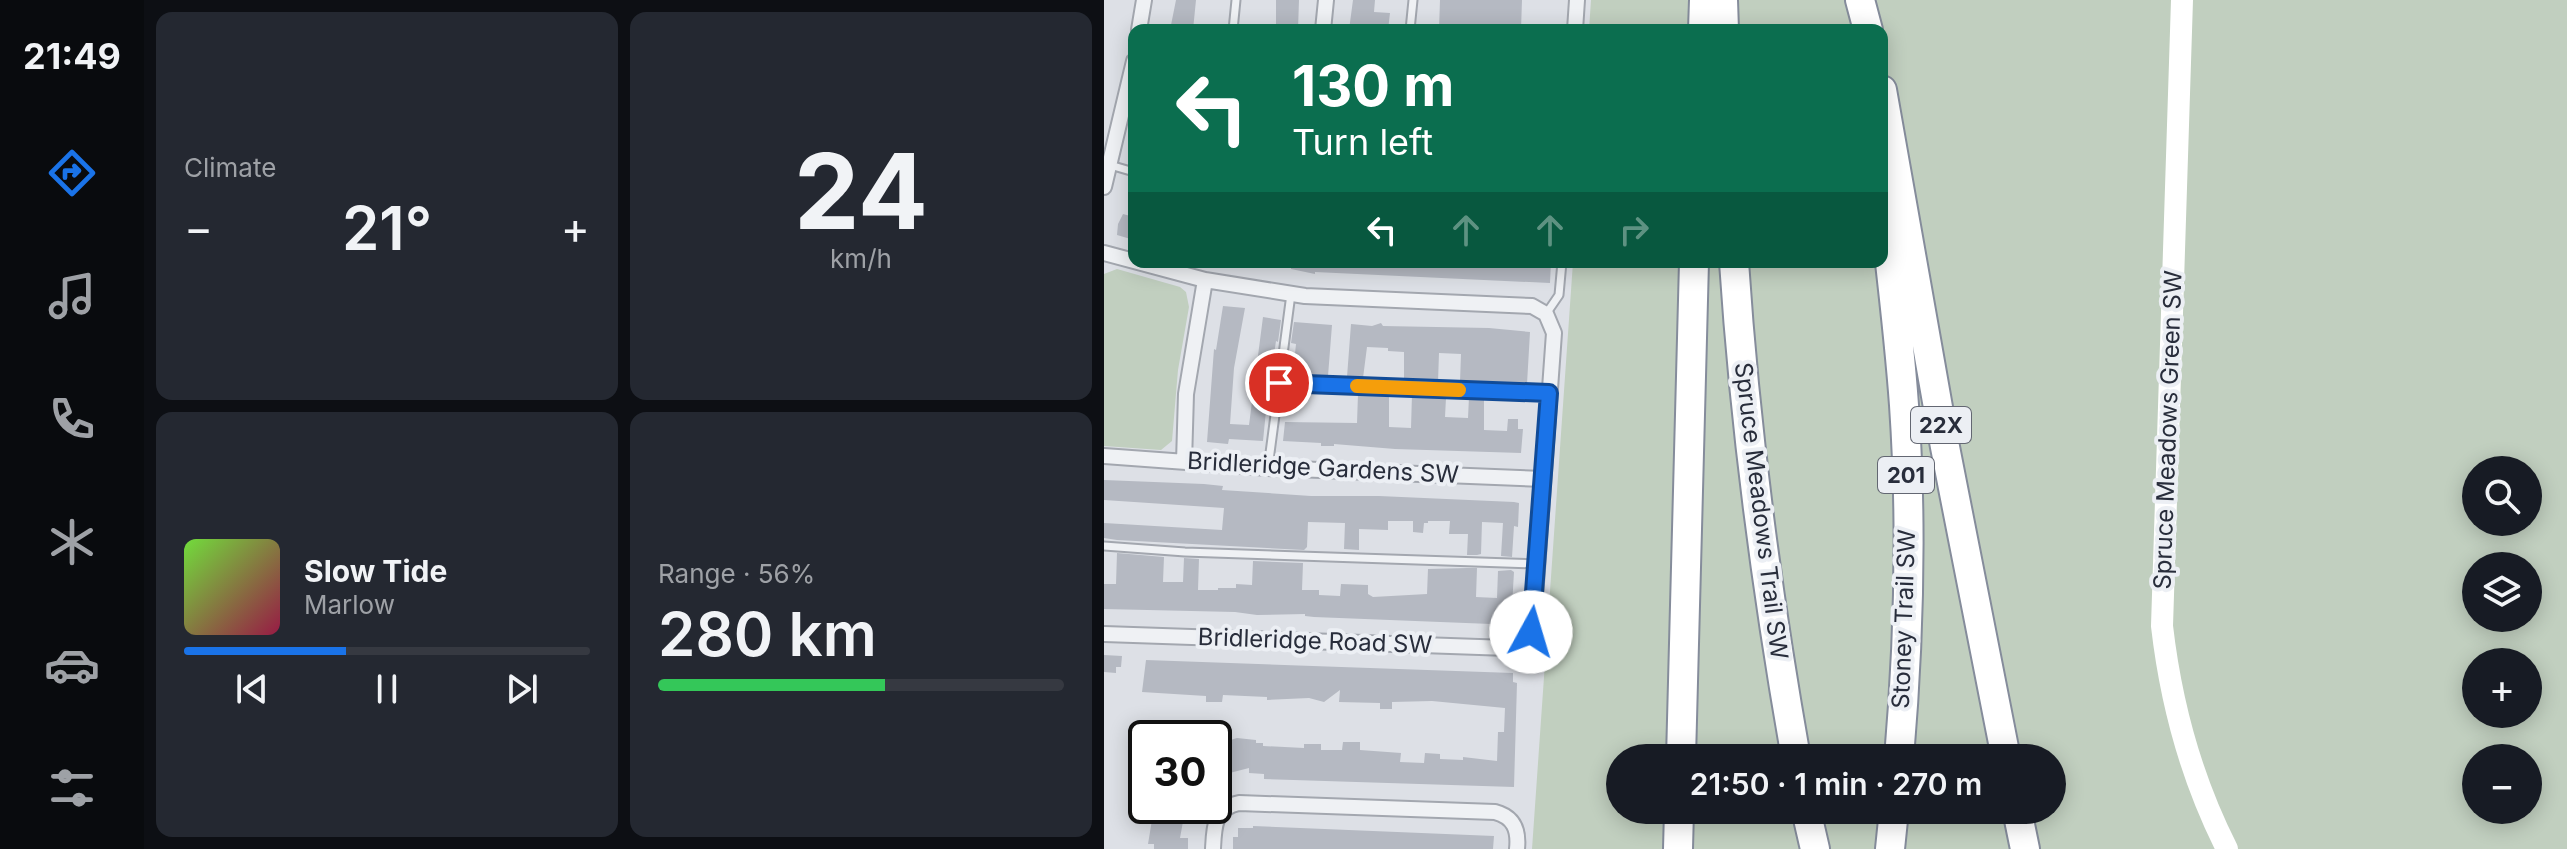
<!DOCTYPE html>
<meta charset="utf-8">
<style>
:root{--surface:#171b24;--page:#242831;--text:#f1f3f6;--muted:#9ea1a6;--line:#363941;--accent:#1a73e8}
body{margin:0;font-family:Inter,sans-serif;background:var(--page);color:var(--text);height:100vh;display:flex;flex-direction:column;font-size:30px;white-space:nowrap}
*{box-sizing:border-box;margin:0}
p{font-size:26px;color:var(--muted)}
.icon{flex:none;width:44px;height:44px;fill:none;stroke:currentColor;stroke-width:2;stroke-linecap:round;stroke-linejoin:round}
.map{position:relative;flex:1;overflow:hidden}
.drawer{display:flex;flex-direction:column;gap:12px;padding:12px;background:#0d0f14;width:960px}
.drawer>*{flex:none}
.banner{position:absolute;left:24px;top:24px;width:760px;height:244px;border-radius:16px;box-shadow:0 4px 20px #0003;background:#0b6e4f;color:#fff;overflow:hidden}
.buttons{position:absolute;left:1358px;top:456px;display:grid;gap:16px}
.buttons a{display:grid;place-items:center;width:80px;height:80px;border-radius:50%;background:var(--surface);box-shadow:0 4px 20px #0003;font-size:40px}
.speed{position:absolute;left:24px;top:720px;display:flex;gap:16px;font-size:40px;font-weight:700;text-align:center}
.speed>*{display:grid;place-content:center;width:104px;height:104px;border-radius:50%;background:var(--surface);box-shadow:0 4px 20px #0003;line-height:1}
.speed .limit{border:4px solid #111;border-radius:12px;background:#fff;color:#111}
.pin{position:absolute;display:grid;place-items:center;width:68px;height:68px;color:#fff;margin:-34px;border:4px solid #fff;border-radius:50%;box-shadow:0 2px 8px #0007}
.me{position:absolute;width:88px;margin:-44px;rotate:6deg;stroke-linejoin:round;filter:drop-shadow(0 0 6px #0008)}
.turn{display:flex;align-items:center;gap:28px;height:168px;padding:0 32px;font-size:36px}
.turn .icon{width:104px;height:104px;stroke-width:2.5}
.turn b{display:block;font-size:56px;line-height:68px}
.lanes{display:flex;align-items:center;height:76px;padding:0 32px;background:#0003;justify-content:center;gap:40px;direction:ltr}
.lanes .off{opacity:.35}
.big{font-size:60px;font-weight:600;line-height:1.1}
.drawer .widget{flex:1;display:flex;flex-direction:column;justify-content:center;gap:12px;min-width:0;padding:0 28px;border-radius:16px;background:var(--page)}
.drawer .dial{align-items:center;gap:0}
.dial b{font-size:104px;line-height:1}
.song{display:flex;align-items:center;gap:24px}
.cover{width:96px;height:96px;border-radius:12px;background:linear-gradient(135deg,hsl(100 70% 55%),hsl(340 70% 35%))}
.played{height:8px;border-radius:4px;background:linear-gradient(90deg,var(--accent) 40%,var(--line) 40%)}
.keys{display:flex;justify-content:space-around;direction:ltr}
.heat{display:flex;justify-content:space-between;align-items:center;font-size:44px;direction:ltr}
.charge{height:12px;border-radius:6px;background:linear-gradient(90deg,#34c759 56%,var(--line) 0)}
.drawer .tiles{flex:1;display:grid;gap:12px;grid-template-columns:repeat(2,1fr)}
.trip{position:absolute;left:502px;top:744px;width:460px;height:80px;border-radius:40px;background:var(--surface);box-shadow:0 4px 20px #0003;font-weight:600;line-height:80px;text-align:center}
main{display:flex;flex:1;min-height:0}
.tab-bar{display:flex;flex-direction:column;width:144px;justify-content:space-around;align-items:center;background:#090b0e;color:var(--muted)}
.tab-bar .icon{width:56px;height:56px}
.tab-bar .current{color:var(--accent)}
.tab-bar b{font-size:36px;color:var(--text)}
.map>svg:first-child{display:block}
.green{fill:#c1cfbf;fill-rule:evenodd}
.building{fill:#b5b9c2}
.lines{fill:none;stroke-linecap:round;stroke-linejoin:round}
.lane-casing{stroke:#a3a7af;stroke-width:11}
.street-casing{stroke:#a3a7af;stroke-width:18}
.highway-casing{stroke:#858c9b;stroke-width:32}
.lane{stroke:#eff1f4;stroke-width:7}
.street{stroke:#eff1f4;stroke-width:14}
.secondary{stroke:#fff;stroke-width:22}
.highway{stroke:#fff;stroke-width:28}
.route-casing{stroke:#114b97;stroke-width:20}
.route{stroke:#1a73e8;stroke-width:14}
.slow{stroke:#f59e0b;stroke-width:14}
.labels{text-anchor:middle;stroke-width:8;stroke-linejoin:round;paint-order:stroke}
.shield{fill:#eceff4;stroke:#636772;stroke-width:2}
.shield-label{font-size:22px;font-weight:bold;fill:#282d3b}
.street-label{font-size:24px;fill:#282d3b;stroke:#eceff4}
</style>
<main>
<nav class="tab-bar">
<b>21:49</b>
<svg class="icon current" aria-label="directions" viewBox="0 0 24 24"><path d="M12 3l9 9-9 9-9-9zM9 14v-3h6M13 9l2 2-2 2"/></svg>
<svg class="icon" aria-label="music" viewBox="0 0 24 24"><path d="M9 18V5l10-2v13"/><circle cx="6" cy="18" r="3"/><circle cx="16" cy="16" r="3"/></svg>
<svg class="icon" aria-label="phone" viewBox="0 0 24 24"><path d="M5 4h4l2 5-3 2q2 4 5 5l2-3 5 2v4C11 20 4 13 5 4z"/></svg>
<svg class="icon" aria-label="climate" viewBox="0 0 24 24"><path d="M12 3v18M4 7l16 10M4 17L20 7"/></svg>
<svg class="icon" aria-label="car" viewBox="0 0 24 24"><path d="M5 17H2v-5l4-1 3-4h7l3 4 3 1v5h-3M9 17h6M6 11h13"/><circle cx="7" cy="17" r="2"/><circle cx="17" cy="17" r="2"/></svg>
<svg class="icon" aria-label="filters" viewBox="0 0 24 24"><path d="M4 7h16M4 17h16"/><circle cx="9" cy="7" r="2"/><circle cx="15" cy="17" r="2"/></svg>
</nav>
<section class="drawer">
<div class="tiles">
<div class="widget"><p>Climate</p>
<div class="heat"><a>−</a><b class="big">21°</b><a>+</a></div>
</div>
<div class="widget dial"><b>24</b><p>km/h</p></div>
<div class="widget">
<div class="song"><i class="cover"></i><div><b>Slow Tide</b><p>Marlow</p></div></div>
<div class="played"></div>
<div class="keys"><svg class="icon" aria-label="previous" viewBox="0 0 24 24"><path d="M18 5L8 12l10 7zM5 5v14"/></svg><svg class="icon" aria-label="pause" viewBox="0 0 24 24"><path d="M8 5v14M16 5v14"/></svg><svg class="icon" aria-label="next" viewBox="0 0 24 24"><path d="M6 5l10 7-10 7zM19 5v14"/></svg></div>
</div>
<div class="widget"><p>Range · 56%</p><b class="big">280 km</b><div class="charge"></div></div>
</div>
</section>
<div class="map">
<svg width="1463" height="849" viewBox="0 0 1463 849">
<rect width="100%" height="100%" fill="#dde0e6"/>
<path class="green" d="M487,0H1463V849H428L469,262H778V30H485ZM1372,470H1424V522H1372ZM1372,566H1424V618H1372ZM1372,662H1424V714H1372ZM516,758H948V810H516ZM1372,758H1424V810H1372Z
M13,269L76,287L82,292L85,307L74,370L68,441L57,450L0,446V274Z"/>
<path class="building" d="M72,0H92L89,30H66Z
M172,0H195L194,30H172Z
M249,0H271L270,12L286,13L284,30H245Z
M336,0H418L417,30H335Z
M19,214L30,217V240L13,235L14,224Z
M187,262H447L446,283L211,272V274L187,269Z
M119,306L141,308L130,368L126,424L145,425L159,317L177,320L174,342L172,341L169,361H167L159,441L125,439L124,444L103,442L110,349L112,350Z
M190,322L228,325L224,376L189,373L192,344L187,343Z
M277,323L279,326L385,328L426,332L423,384L356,382L357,354L335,353L334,382L300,379V352L284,351V348L263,347L259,378L243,377L247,324L268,326Z
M254,394L285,395V427L307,428L308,394L342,398L341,417L364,418L365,397H380V430L403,431L404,419H414V429H419L417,453L291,449L230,444V446H217V443L179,441L181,422L253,423Z
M0,480L100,484L119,486L118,490L207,496H275L410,502L415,503L414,527L410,526L408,557L397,556L399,523L378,522L377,554L373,555H363L364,534H345L346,521H324V523H320L319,533L309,532V521H284V530L255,529V550L240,549L241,523L204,522L203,547L200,550L13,540L0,538V523L118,530L120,508L0,500Z
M13,553L60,557L59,582H79L80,558L95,559L94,590H114V588H132V584L148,585L149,561L199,563L198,590H215V595L236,596L237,584L264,585V594L269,597L323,594L324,569L363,568H373L372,597L393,598L394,571L407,570L410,572L407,623L387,624L210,617L201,616V614L153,615L131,612L0,609V584H12Z
M0,655L18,656L17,667H12V673L0,672Z
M42,660L409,673V682L413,683L410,787L160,779V774L145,773V768L110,777V745L133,738L152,740V743H159V746L200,748V744H217V750H238L239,742H256V750L297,753L296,762L320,763L321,753L336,754V759L359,760V757L393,761L394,732H400L401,708L328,701L288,702V709H276V703L235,702L236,690L220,702L205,698L163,700V697L119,695L118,702H102V696L38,692Z
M49,814L80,816L76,838H84V849H50V844H44Z
M149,826L390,836L389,849H129V837H134V828H149Z"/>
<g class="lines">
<g class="lane-casing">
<path id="lane" d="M129,30L132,0
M306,30L309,0
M6,165L30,172
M442,314L455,295L458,262
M175,383L445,393
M164,468L187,294
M0,546L81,552L433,564"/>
</g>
<g class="street-casing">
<path id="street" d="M35,30L40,0
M219,30L222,0
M471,30L473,0
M0,187L30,61
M0,253L101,280L201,296L428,306L442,314L450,333L429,625L421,641L404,648L0,634
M0,456L164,468L439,479
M80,462L82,394L101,280
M109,849C110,827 110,808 135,803L391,812C410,817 415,830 413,849"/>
</g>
<g class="highway-casing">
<path id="highway" d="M619,0L620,30
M756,0L764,30
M599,30L600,0
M778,90L841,447L902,758
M778,193C786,264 795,334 800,405C808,522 805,641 795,758
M630,262C641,429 663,594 692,758
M577,758L590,262
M702,810L711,849
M913,810L921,849
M574,849L575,810
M786,849L790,810"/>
</g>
<use href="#lane" class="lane"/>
<use href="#street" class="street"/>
<path class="secondary" d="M1078,0L1058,626C1067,704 1087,778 1123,849"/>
<use href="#highway" class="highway"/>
</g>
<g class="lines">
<g class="route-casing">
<path id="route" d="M175,383L445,393L427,632"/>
</g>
<use href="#route" class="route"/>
<path class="slow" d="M253,386L355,390"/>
</g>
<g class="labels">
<g class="shield">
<rect x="807" y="407" width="60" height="36" rx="6"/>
<rect x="774" y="457" width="56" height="36" rx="6"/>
</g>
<g class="shield-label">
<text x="837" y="433">22X</text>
<text x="802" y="483">201</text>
</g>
<g class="street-label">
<text transform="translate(1064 430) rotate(-88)" y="8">Spruce Meadows Green SW</text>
<text transform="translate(219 468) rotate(3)" y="8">Bridleridge Gardens SW</text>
<text transform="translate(657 511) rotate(83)" y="8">Spruce Meadows Trail SW</text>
<text transform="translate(800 619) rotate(-88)" y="8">Stoney Trail SW</text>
<text transform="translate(211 641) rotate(2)" y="8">Bridleridge Road SW</text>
</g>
</g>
</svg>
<div class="buttons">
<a><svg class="icon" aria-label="search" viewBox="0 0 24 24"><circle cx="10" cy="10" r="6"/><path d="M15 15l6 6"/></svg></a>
<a><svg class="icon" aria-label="layers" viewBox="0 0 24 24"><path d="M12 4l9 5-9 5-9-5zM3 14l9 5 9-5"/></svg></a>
<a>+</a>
<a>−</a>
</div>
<div class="speed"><div class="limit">30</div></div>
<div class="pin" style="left:175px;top:383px;background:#d93025"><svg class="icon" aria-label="arrive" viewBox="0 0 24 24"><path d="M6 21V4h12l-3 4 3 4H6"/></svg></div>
<svg class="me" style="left:427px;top:632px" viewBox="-20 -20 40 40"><circle r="19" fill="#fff"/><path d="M0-13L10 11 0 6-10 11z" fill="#1a73e8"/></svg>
<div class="trip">21:50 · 1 min · 270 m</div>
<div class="banner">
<div class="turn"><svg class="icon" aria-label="left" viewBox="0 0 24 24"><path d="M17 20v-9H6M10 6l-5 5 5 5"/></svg><div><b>130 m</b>Turn left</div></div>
<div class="lanes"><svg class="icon" aria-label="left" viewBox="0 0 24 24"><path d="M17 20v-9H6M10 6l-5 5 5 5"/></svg><svg class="icon off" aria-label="ahead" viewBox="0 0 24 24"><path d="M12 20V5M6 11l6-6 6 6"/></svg><svg class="icon off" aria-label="ahead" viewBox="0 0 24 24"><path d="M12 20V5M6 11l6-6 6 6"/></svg><svg class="icon off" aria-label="right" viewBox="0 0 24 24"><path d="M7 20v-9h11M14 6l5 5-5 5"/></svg></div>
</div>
</div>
</main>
